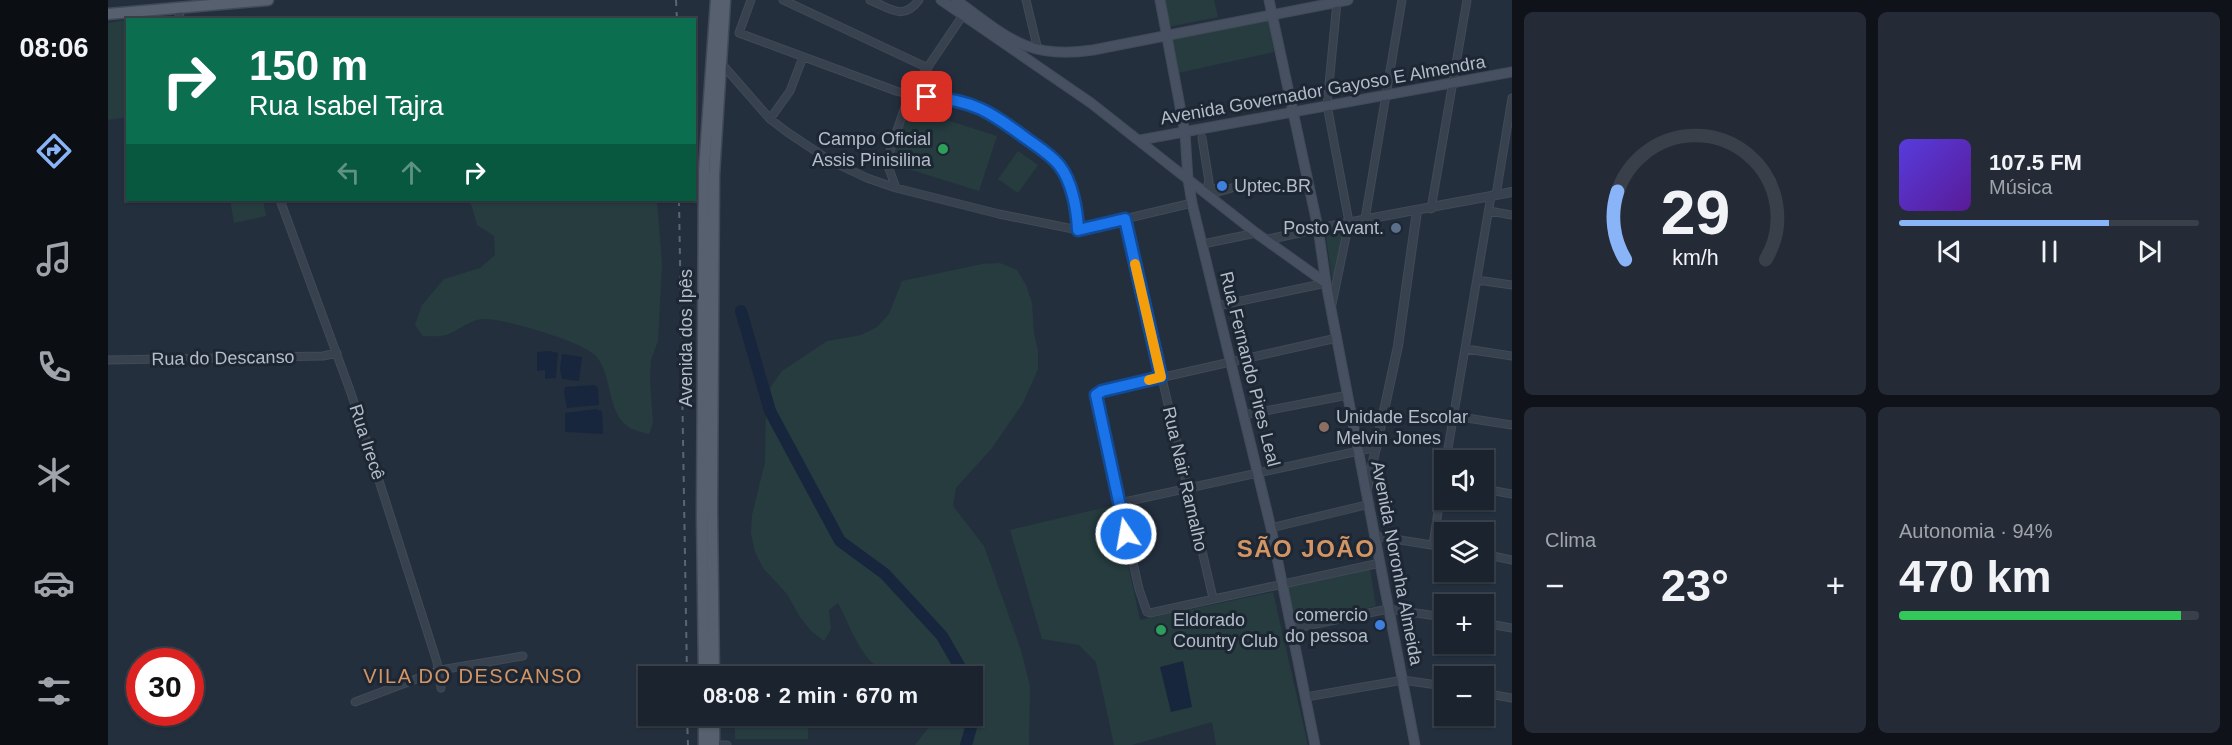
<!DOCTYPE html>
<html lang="pt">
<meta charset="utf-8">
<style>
:root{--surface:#1b232e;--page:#242b36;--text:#f1f3f6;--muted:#a0a4aa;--line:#39404a;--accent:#8ab4f8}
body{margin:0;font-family:Helvetica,sans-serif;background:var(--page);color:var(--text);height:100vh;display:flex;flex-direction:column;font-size:22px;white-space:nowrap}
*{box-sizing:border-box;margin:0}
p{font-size:20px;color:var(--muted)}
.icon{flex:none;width:33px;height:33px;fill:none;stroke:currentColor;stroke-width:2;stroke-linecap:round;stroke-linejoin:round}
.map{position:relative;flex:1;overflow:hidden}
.drawer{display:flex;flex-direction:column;gap:12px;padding:12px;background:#0f1319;width:720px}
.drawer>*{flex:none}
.hud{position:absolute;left:18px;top:18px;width:570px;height:183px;border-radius:0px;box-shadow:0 2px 4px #0004,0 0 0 2px var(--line);background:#0b6e4f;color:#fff;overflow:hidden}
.fabs{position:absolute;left:1326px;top:450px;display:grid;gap:12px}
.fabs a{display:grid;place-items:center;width:60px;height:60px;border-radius:0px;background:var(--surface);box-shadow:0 2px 4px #0004,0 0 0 2px var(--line);font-size:30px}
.speed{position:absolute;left:18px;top:648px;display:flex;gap:12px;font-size:30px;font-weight:700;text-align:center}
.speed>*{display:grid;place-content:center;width:78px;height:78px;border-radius:50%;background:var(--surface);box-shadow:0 2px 4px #0004,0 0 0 2px var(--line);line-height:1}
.speed .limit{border:9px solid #d22;background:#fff;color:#111}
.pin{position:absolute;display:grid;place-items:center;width:51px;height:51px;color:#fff;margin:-26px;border-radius:12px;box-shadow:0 3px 9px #0006}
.me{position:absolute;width:66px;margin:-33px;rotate:348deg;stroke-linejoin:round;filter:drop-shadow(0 0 4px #0008)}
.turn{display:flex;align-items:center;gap:21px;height:126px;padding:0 24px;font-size:27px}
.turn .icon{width:78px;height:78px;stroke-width:2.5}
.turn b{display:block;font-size:42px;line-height:51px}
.lanes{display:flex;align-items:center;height:57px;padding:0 24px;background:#0003;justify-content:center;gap:30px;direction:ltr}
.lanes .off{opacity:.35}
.big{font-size:45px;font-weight:700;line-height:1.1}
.drawer .widget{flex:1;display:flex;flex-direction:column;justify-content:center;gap:9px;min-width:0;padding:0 21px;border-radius:9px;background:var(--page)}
.drawer .dial{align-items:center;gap:0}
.dial svg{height:156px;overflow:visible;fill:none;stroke:var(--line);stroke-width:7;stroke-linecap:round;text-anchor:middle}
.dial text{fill:var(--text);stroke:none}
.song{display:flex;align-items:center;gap:18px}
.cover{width:72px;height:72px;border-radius:9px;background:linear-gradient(135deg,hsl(250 70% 55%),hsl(270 70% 35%))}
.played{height:6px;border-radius:3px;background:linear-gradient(90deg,var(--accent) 70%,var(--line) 70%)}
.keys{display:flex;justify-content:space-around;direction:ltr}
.heat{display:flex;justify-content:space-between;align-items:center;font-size:33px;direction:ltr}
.charge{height:9px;border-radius:4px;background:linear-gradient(90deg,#34c759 94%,var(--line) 0)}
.drawer .tiles{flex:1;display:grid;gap:12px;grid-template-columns:repeat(2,1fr)}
.trip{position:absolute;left:530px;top:666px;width:345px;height:60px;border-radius:0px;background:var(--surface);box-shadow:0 2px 4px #0004,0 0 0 2px var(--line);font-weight:700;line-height:60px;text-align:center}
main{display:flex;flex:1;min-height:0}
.tab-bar{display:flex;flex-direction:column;width:108px;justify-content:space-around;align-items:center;background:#0b0e12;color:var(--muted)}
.tab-bar .icon{width:42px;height:42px}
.tab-bar .current{color:var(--accent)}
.tab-bar b{font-size:27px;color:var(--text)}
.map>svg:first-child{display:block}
.green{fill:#263c3f}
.water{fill:#17263c}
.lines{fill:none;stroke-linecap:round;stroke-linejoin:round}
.river{stroke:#17263c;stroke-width:12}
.minor-casing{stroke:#414a57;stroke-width:9}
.tertiary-casing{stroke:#414a57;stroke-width:10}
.secondary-casing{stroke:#414a57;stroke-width:11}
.primary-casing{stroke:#414a57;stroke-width:13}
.minor{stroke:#38414e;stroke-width:7}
.tertiary{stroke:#38414e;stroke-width:8}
.secondary{stroke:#465061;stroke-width:9}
.primary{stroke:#56606e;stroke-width:10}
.rail{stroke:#5a6575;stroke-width:2;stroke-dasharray:6 6;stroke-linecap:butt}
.route-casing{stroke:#114b97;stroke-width:15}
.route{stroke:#1a73e8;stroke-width:10}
.slow{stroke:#f59e0b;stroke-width:10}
.leisure-dot{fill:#2e9e5b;stroke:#1d2633;stroke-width:2}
.shop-dot{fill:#3f7fe0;stroke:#1d2633;stroke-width:2}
.service-dot{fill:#5c6f8a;stroke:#1d2633;stroke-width:2}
.education-dot{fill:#8d6e63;stroke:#1d2633;stroke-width:2}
.labels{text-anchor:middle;stroke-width:6;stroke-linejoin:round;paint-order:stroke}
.street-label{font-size:18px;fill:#b4bcc9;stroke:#1d2633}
.poi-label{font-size:18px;fill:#b4bcc9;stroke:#1d2633;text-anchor:end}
.neighbourhood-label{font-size:20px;letter-spacing:1.5px;fill:#d59563;stroke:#1d2633}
.district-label{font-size:24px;font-weight:bold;letter-spacing:1.5px;fill:#d59563;stroke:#1d2633}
</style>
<main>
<nav class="tab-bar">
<b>08:06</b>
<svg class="icon current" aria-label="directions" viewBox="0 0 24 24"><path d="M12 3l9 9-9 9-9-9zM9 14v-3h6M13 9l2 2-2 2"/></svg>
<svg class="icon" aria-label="music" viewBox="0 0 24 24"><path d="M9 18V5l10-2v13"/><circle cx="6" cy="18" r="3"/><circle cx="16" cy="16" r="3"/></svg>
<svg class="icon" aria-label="phone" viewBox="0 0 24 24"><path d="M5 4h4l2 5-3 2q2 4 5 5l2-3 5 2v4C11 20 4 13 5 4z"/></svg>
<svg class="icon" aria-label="climate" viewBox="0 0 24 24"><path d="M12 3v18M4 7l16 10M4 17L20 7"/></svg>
<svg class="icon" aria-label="car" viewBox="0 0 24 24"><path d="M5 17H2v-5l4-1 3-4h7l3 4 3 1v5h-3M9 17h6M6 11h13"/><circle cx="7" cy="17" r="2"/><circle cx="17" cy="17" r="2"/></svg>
<svg class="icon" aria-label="filters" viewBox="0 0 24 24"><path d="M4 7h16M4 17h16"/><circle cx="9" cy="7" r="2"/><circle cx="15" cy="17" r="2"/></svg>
</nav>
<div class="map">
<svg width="1404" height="745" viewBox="0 0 1404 745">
<rect width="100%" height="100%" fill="#242f3e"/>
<path class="green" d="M1055,0H1106L1110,17L1060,27Z
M19,20L20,87L18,88L19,117L0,120V23Z
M1160,20L1166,52L1070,73L1063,39Z
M798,107L889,136L871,191L781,163Z
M910,151L930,165L910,193L890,179Z
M122,200H155L158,216L126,223Z
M360,200H549L554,264L550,341L543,360L542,380L545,423L541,434C534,432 524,430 519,426C498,409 505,376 488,356C476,342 395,318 376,319C363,319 350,331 338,335C331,337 322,336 315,336L307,325L314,305L336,279L372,268L387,255L386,236L369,225L364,207Z
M1237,228L1226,291L1217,231Z
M892,263L909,270L918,285L924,303L926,333L930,350V369L915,403L884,448L848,488L845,506L876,546L913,650L922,686L921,745H807L821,727L826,716H864V676C829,676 778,687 756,653C745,638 739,619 730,603L721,610L723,629L716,641L703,631L692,617L679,594L655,568L647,552L643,533L644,515L657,462L658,403L663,386L674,371L719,341L753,335L769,327L781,314L794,281L874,264Z
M1007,505L1032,620L1165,592L1200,745H1108L1104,722L1024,745H1006L988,662L971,645L934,639L902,530Z
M1262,569L1268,606L1188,625L1178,584Z
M627,716H700V739H627Z"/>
<path class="water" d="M442,351L450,353L448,378L437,379V370L429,371V352Z
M454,354L474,357L471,381L454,379L452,369Z
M487,385L490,388L491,405L459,408L456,393L457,387Z
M487,409L494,411L495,434L457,432V413Z
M1075,661L1084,707L1063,712L1052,667Z"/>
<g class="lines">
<path class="river" d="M633,311L662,411L732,541L777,574L834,636L857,676
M858,745L867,713L864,700"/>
<g class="minor-casing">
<path id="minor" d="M643,0L631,33L788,91C812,98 837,96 860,103C881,109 943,150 953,168C964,186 969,210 970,230
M675,0L820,68
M762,0C783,9 795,21 811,0
M918,0L930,50
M69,8L73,20
M613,63L662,119L679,132L721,160L759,178L788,188L891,214L970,230L1084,203
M662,119L682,91L695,57
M1094,138L1101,181L1097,193
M1100,185L1110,192L1127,187
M788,188L780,166V157L801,95L855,15
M1388,195L1404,98
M172,200L243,393L329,662L333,688
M1323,209L1359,0
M1381,211L1404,215
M1017,219L1105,598
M1257,219L1294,0
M1095,244L1148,233
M1369,280L1404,285
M1224,304L1241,222L1219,105L1229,2
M1109,306L1218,283
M1229,338L994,391L988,395L989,403L1031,589L1039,612L1042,613L1272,563
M1358,349L1404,356
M0,360L215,356L229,353
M1136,415L1240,395
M1346,416L1404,425
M1338,460L1383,196
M1376,489L1404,494
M1012,503L1269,447
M1163,528L1262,504
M1267,536L1336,547
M1325,545L1336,472
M1376,554L1404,560
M1376,623L1404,628
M1184,629L1280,609L1336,617
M1376,693L1404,698
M1198,697L1295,680L1336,686
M247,702L332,670L415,656
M606,745H619"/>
</g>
<g class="tertiary-casing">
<path id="tertiary" d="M1158,240C1239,221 1322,208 1404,192
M1259,489L1290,346L1309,211"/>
</g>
<g class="secondary-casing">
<path id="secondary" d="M833,0L983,103L1148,233L1218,283
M848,0C899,37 919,60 985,50L1240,0
M1052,0L1077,133L1080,179L1084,203L1163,528L1207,745
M1161,0L1210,228L1218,283L1307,745
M1032,140L1404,72"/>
</g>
<g class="primary-casing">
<path id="primary" d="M0,14L160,0
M596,676L594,517L596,170L608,0
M606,676L604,510L606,175L617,0
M596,716V745
M606,716V745"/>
</g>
<use href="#minor" class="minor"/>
<use href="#tertiary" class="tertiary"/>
<use href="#secondary" class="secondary"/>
<use href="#primary" class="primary"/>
<path class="rail" d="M568,0L569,20
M571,200L579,676
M579,716L580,745"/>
</g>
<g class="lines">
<g class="route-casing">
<path id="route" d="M819,97C866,100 882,112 919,139C930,147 942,154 951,165C964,181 969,209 970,230L1017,219L1053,377L994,391L988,395L1018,534"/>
</g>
<use href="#route" class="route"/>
<path class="slow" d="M1027,264L1053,377L1041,380"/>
</g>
<g class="leisure-dot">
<circle cx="835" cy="149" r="6"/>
<circle cx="1053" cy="630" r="6"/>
</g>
<g class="shop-dot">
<circle cx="1114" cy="186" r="6"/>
<circle cx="1272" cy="625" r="6"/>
</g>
<circle class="service-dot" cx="1288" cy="228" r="6"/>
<circle class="education-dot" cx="1216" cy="427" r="6"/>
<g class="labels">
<g class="street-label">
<text transform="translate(1215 90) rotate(-10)" y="6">Avenida Governador Gayoso E Almendra</text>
<text transform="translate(578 338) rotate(-90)" y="6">Avenida dos Ipês</text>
<text transform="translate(115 358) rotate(-1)" y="6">Rua do Descanso</text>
<text transform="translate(1142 369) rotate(76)" y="6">Rua Fernando Pires Leal</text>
<text transform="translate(259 442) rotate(72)" y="6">Rua Irecê</text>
<text transform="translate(1077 479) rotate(77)" y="6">Rua Nair Ramalho</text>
<text transform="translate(1289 563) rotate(79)" y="6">Avenida Noronha Almeida</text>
</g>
<g class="poi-label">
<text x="823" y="145">Campo Oficial<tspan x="823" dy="21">Assis Pinisilina</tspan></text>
<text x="1126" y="192" text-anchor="start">Uptec.BR</text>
<text x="1276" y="234">Posto Avant.</text>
<text x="1228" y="423" text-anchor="start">Unidade Escolar<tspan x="1228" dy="21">Melvin Jones</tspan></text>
<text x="1260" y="621">comercio<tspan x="1260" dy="21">do pessoa</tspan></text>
<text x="1065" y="626" text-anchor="start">Eldorado<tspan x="1065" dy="21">Country Club</tspan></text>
</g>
<g class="neighbourhood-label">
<text x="365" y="683">VILA DO DESCANSO</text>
</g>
<g class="district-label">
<text x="1198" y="557">SÃO JOÃO</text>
</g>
</g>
</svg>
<div class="fabs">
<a><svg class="icon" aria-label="sound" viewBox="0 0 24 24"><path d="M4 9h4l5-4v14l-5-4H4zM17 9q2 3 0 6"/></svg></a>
<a><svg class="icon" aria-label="layers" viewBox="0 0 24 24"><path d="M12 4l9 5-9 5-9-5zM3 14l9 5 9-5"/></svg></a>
<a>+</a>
<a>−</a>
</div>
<div class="speed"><div class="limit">30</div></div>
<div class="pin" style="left:819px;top:97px;background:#d93025"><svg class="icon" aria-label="arrive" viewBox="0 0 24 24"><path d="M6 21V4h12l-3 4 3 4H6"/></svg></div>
<svg class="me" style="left:1018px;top:534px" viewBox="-20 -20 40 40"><circle r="17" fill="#1a73e8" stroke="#fff" stroke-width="3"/><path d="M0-11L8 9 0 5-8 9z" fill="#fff"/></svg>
<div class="trip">08:08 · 2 min · 670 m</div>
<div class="hud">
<div class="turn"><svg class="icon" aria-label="right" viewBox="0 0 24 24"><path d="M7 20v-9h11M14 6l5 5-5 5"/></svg><div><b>150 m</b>Rua Isabel Tajra</div></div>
<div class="lanes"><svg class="icon off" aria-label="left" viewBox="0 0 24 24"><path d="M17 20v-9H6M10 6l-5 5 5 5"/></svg><svg class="icon off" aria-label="ahead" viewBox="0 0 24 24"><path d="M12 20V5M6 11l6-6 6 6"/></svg><svg class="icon" aria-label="right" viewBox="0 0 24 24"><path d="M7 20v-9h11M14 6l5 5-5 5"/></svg></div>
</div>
</div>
<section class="drawer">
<div class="tiles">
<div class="widget dial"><svg viewBox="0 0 100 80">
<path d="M14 69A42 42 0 1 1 86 69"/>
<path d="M14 69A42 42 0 0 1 10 34" stroke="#8ab4f8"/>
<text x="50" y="56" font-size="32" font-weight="700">29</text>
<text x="50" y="72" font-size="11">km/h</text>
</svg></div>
<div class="widget">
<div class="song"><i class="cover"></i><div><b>107.5 FM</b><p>Música</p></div></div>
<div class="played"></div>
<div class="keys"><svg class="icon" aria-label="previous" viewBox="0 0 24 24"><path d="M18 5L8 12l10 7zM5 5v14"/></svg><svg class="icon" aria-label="pause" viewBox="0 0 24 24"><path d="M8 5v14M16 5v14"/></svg><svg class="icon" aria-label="next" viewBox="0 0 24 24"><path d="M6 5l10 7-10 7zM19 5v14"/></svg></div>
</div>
<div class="widget"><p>Clima</p>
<div class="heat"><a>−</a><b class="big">23°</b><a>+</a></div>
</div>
<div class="widget"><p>Autonomia · 94%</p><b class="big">470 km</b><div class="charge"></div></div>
</div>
</section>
</main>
